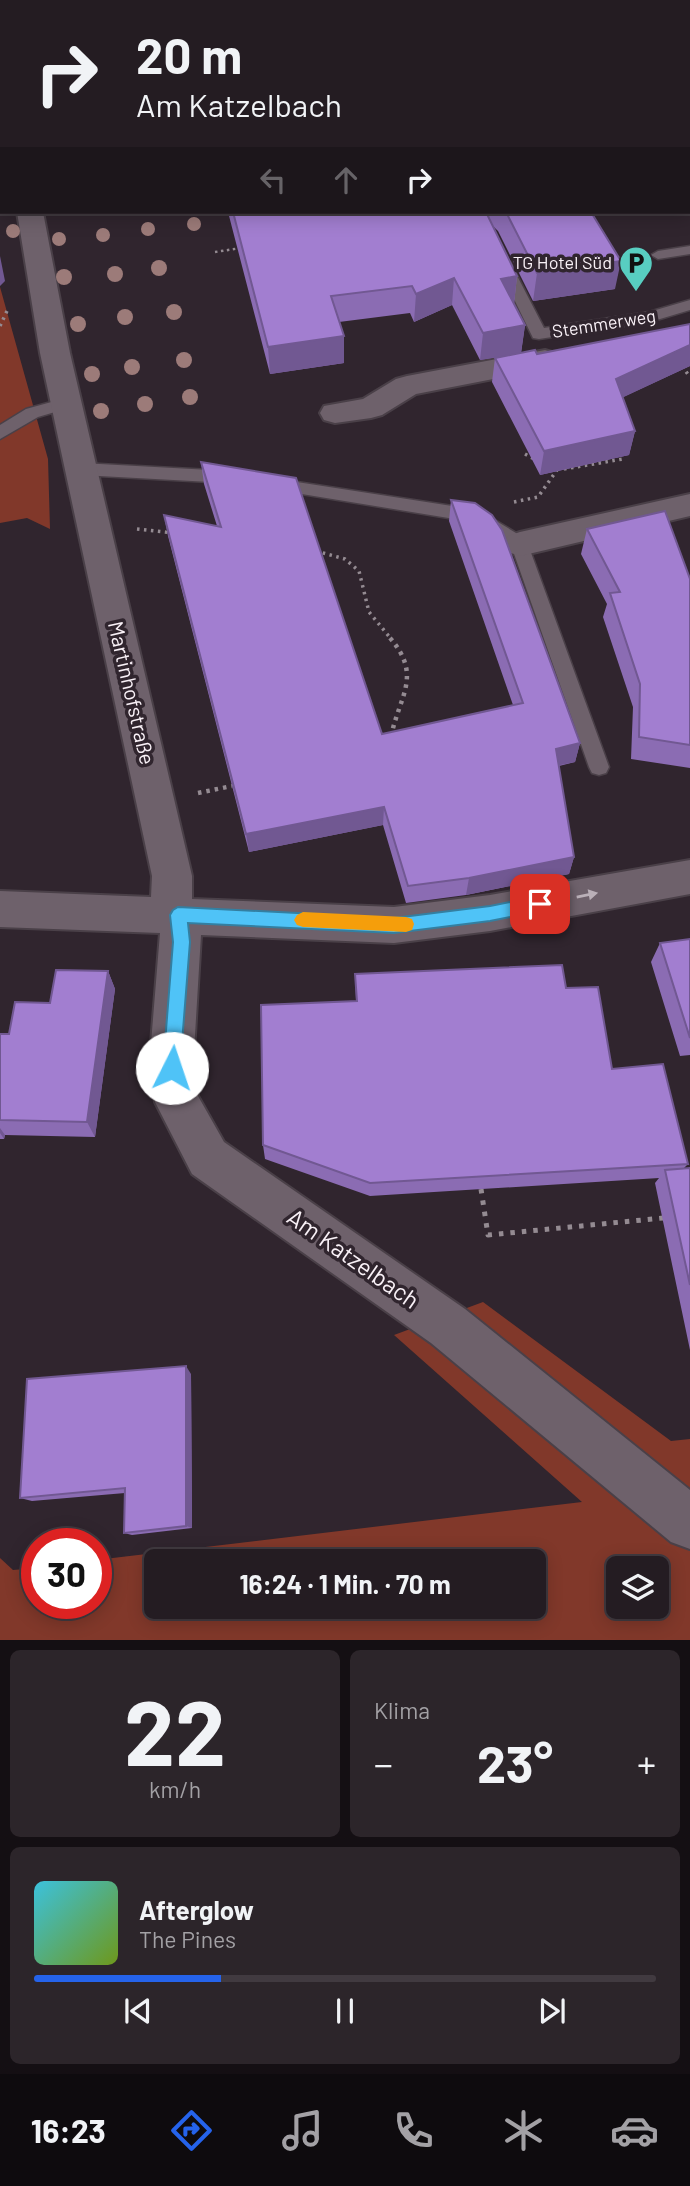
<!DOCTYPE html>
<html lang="de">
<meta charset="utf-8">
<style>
:root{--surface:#241c22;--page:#2c252a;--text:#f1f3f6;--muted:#a3a1a5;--line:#413a40;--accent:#2563eb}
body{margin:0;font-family:Barlow,sans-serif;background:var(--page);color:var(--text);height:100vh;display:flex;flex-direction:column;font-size:26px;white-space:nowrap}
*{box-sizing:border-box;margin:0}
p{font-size:23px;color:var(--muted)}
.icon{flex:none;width:38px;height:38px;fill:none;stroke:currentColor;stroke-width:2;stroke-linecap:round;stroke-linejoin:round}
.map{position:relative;height:1640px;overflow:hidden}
.drawer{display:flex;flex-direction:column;gap:10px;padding:10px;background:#140f13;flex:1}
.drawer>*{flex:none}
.guide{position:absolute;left:0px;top:0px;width:691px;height:214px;box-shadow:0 4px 18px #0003,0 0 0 2px var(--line);background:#241c22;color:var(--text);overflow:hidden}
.tools{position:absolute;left:606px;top:1556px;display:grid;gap:14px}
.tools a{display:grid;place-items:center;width:63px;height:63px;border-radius:10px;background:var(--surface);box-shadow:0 4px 18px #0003,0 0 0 2px var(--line);font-size:35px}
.speed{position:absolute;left:21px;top:1528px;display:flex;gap:14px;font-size:35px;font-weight:700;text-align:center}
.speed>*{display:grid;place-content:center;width:91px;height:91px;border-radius:50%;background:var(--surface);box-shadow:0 4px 18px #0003,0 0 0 2px var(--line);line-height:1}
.speed .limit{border:10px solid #d22;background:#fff;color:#111}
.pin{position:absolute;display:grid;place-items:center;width:60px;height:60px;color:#fff;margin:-30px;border-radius:14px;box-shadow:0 4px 10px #0006}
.me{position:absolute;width:77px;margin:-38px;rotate:4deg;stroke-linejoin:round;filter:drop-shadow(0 0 5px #0008)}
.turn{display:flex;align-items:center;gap:24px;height:147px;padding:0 21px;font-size:32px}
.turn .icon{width:91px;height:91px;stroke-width:2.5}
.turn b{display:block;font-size:49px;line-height:60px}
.lanes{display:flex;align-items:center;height:66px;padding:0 21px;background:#0003;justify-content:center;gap:35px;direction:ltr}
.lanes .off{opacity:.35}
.big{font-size:52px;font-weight:700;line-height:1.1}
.drawer .tile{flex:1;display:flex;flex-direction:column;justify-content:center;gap:10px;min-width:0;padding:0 24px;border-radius:10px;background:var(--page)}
.drawer .dial{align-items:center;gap:0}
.dial b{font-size:91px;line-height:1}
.song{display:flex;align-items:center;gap:21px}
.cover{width:84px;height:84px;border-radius:10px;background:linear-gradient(135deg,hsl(190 70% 55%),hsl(80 70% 35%))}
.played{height:7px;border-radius:4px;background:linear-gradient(90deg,var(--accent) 30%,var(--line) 30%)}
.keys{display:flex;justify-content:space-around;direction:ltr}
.heat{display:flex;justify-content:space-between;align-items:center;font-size:38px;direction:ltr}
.drawer .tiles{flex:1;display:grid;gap:10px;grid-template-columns:1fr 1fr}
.tile:last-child{grid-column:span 2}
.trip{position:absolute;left:144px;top:1549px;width:402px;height:70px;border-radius:10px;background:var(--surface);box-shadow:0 4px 18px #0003,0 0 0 2px var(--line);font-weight:700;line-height:70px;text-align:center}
.menu{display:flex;height:112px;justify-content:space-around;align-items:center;background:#0e0b0e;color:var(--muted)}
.menu .icon{width:49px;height:49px}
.menu .on{color:var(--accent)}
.menu b{font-size:32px;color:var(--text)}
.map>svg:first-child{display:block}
.green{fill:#81382a;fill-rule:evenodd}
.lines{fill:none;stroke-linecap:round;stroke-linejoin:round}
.lane-casing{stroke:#4a4048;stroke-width:3}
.street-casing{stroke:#4a4048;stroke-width:4}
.path-far3{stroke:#948b92;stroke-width:2.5;stroke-dasharray:2.5 3.5;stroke-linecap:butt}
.path-far2{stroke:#948b92;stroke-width:3.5;stroke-dasharray:2.5 4.5;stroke-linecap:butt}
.path-far1{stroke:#948b92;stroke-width:4.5;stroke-dasharray:3.5 5;stroke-linecap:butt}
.path{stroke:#948b92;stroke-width:5;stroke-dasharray:4.5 7;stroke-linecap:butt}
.lane{fill:#6e616b;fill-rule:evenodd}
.street{fill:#6e616b;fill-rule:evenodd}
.tree{fill:#9c7b79}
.wall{fill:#8b6cb3}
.shaded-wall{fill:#715892}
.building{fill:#a27ed0;stroke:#715892;stroke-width:2}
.oneway{fill:#bab0b8}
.route{fill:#4fc3f7;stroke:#337fa1;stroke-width:2}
.slow{fill:#f59e0b}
.labels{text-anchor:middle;stroke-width:7;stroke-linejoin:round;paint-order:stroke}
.far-poi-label{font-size:18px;fill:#f9f1f7;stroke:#30252e;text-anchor:end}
.far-street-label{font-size:18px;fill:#f9f1f7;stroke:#30252e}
.street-label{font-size:21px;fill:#f9f1f7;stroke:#30252e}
.near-street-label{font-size:24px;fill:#f9f1f7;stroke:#30252e}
</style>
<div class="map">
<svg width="690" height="1640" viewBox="0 0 690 1640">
<rect width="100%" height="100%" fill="#30252e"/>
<path class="green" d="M0,287L48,459L50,529L27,518L0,523Z
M483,1302L671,1441L690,1439V1640H0V1558L13,1570L37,1568V1603H96V1560L582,1502L394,1335ZM156,1561H534V1606H156ZM618,1568H656V1606H618Z"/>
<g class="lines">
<g class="lane-casing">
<path id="lane" d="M690,246V254L658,259L651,255L658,251Z
M503,257L510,262L544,328L649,312L690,300V310L650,322L539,339L533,338L496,262Z
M66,398L72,399L74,403L72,407L38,417L0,439V425L26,409Z
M81,463L229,471L238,477L229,483L81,475L72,469Z
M271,478L478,510L526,539L609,767L606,773L599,775L592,773L589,767L512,548L473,522L265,488L262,484L265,480Z"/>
</g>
<g class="street-casing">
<path id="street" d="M0,53H2V75H0Z
M17,212H43L70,353L192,876V899L394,907L490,895L690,860V894L490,931L394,943L201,935L193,1068L198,1096L224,1142L465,1309L690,1490V1549L671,1542L431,1343L192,1174L155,1102L149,1068L160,933L0,927V891L151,897L152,876L40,353Z
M545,350L555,353L560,360L555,367L416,394L382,415L371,418L335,423L324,420L320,413L324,406L363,399L396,379L407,376Z
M690,494V516L520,556L508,552L503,544L508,536L520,532Z"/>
</g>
<path class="path-far3" d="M215,252L241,248"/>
<path class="path-far2" d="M0,326L7,311
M682,366L690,377
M525,454L536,460
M564,469L623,459
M514,502L538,497L557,470L553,468
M137,529L173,533
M316,551L345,559L359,571L369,612L392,640"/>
<path class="path-far1" d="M390,638C423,676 399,696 391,737
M198,793L232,786"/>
<path class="path" d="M481,1189L488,1235L663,1218"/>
<use href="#lane" class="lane"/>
<use href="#street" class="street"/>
</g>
<g class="tree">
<circle cx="194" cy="224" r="7"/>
<circle cx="148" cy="229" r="7"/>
<circle cx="13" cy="231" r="7"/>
<circle cx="103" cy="235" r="7"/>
<circle cx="59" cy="239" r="7"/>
<circle cx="159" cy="268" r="8"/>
<circle cx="115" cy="274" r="8"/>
<circle cx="64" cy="277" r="8"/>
<circle cx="174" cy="312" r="8"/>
<circle cx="125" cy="317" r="8"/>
<circle cx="78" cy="324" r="8"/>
<circle cx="184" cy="360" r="8"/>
<circle cx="132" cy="367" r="8"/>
<circle cx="92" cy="374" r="8"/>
<circle cx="190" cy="397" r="8"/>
<circle cx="145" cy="404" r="8"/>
<circle cx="101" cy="411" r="8"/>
</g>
<path class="wall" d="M228,212H591L615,289L533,301L498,231L492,225L517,276L514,304L525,325L521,353L480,360L452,305L414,322L410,313L339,322L344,363L270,374Z
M537,354L690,366L623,397L635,431L629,455L540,475L492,382L495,358Z
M201,462L382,734L513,705L449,521L451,500L580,743L575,762L559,766L574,857L569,874L466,895L406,903L383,825L249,852L168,536L164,515L217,526L204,484Z
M587,529L690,579V768L631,759L633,707L603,617L607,604L581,554Z
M690,939V1055L680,1056L651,962L660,943Z
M108,971L115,989L95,1137L5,1135L4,1139H0V1034H9L50,1003Z
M355,974L566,988L612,1069L688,1164L684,1168H690V1350L655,1183L659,1178L370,1196L265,1159L263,1145L356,1001Z
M191,1374L192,1528L132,1535L124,1533L125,1493L32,1501L20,1498Z"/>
<path class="shaded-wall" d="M80,0H141L129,2H81Z
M0,256L5,281L0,286Z
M621,261L615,289L533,301L537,273Z
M517,276L514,304L501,279Z
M454,278L452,305L414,322L416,294Z
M525,325L521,353L480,360L483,333Z
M344,336V363L270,374L268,347Z
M690,345V366L611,403L616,379Z
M635,431L629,455L540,475L544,451Z
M580,743L575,762L551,767L556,749Z
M384,807L383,825L249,852L246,834Z
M574,857L569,874L466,895L469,878Z
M108,971L115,989L95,1137L87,1122Z
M0,1128L5,1135L4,1139L0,1133Z
M186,1366L191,1374L192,1528L186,1526Z"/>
<path class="building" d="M233,212H333L334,213L343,212H486L517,276L501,279L525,325L483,333L454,278L416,294L412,286L331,296L344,336L268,347Z
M506,212H591L621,261L537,273Z
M690,324V345L616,379L635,431L544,451L495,358L535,350L537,354Z
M201,462L296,478L382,734L523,703L451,500L475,503L492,515L502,530L580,743L556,749L574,857L469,878L408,886L384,807L246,834L164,515L221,527Z
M665,511L690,579V745L639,737L640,684L610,593L620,592L587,529Z
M690,939V1038L660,943Z
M562,965L566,988L598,987L612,1069L663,1064L688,1164L370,1183L263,1145L261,1005L357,1001L355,974Z
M56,970L108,971L87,1122L0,1120V1034H9L15,1002L50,1003Z
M690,1168V1285L665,1170Z
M186,1366V1526L124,1533L125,1488L20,1498L27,1379Z"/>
<defs><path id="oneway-solid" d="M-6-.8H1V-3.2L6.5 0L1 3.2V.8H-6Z" transform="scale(1.75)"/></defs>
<use class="oneway" href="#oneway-solid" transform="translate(587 895) rotate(-11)"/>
<path class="route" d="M540,896L546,898L548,904L546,909L540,911L490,921L394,933L188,923L190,942L180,1068L178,1074L172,1076L165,1074L163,1068L173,942L170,915L173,910L178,907L394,918L490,906Z"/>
<path class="slow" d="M303,912L406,917L412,919L414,924L412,930L406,932L303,927L297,925L294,920L297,915Z"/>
<defs>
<g id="parking-pin" transform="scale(1.75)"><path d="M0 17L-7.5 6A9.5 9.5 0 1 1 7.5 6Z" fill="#58cec1" stroke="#30252e"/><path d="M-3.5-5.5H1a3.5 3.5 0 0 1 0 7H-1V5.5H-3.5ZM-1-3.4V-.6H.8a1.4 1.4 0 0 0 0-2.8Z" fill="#111"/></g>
</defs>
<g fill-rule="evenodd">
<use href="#parking-pin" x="636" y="263"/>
</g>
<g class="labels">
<g class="far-poi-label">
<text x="612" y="269">TG Hotel Süd</text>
</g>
<g class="far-street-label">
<text transform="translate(604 324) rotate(-9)" y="6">Stemmerweg</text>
</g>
<g class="street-label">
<text transform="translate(131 693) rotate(77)" y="7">Martinhofstraße</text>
</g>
<g class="near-street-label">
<text transform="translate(353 1259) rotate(35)" y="8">Am Katzelbach</text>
</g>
</g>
</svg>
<div class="tools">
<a><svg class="icon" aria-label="layers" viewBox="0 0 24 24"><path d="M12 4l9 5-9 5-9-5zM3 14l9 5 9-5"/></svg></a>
</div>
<div class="speed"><div class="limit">30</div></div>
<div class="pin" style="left:540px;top:904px;background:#d93025"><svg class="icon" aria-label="arrive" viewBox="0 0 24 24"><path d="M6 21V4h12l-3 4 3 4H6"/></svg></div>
<svg class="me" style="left:172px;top:1068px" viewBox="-20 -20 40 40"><circle r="19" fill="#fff"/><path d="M0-13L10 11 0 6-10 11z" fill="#4fc3f7"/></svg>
<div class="trip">16:24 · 1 Min. · 70 m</div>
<div class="guide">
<div class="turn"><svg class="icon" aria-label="right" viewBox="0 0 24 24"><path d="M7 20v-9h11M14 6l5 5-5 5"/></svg><div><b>20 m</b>Am Katzelbach</div></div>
<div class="lanes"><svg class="icon off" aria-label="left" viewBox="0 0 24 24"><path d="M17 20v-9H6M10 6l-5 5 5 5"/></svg><svg class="icon off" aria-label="ahead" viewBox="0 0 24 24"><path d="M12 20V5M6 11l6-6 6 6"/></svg><svg class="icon" aria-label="right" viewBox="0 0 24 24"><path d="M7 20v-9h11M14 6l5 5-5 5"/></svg></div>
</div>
</div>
<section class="drawer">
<div class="tiles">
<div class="tile dial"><b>22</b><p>km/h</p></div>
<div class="tile"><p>Klima</p>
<div class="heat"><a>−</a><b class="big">23°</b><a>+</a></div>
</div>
<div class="tile">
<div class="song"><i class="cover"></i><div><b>Afterglow</b><p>The Pines</p></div></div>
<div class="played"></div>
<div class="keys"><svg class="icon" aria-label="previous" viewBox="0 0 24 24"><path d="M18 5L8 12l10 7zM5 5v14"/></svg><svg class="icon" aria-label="pause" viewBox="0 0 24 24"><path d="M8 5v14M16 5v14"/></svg><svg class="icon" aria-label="next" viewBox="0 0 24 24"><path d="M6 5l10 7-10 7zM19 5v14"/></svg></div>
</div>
</div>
</section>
<nav class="menu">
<b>16:23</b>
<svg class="icon on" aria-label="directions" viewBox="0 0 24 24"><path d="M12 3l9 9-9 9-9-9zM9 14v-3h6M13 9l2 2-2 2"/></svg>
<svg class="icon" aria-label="music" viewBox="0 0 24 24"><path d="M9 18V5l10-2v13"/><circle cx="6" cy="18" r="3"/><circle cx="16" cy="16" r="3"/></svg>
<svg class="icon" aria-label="phone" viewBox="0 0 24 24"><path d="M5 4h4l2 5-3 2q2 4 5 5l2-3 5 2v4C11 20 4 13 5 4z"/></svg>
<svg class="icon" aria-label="climate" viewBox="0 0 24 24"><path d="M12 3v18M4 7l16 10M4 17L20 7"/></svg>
<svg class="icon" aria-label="car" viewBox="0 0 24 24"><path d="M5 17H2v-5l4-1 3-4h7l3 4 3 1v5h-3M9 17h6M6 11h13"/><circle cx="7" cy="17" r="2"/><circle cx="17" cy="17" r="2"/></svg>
</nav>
